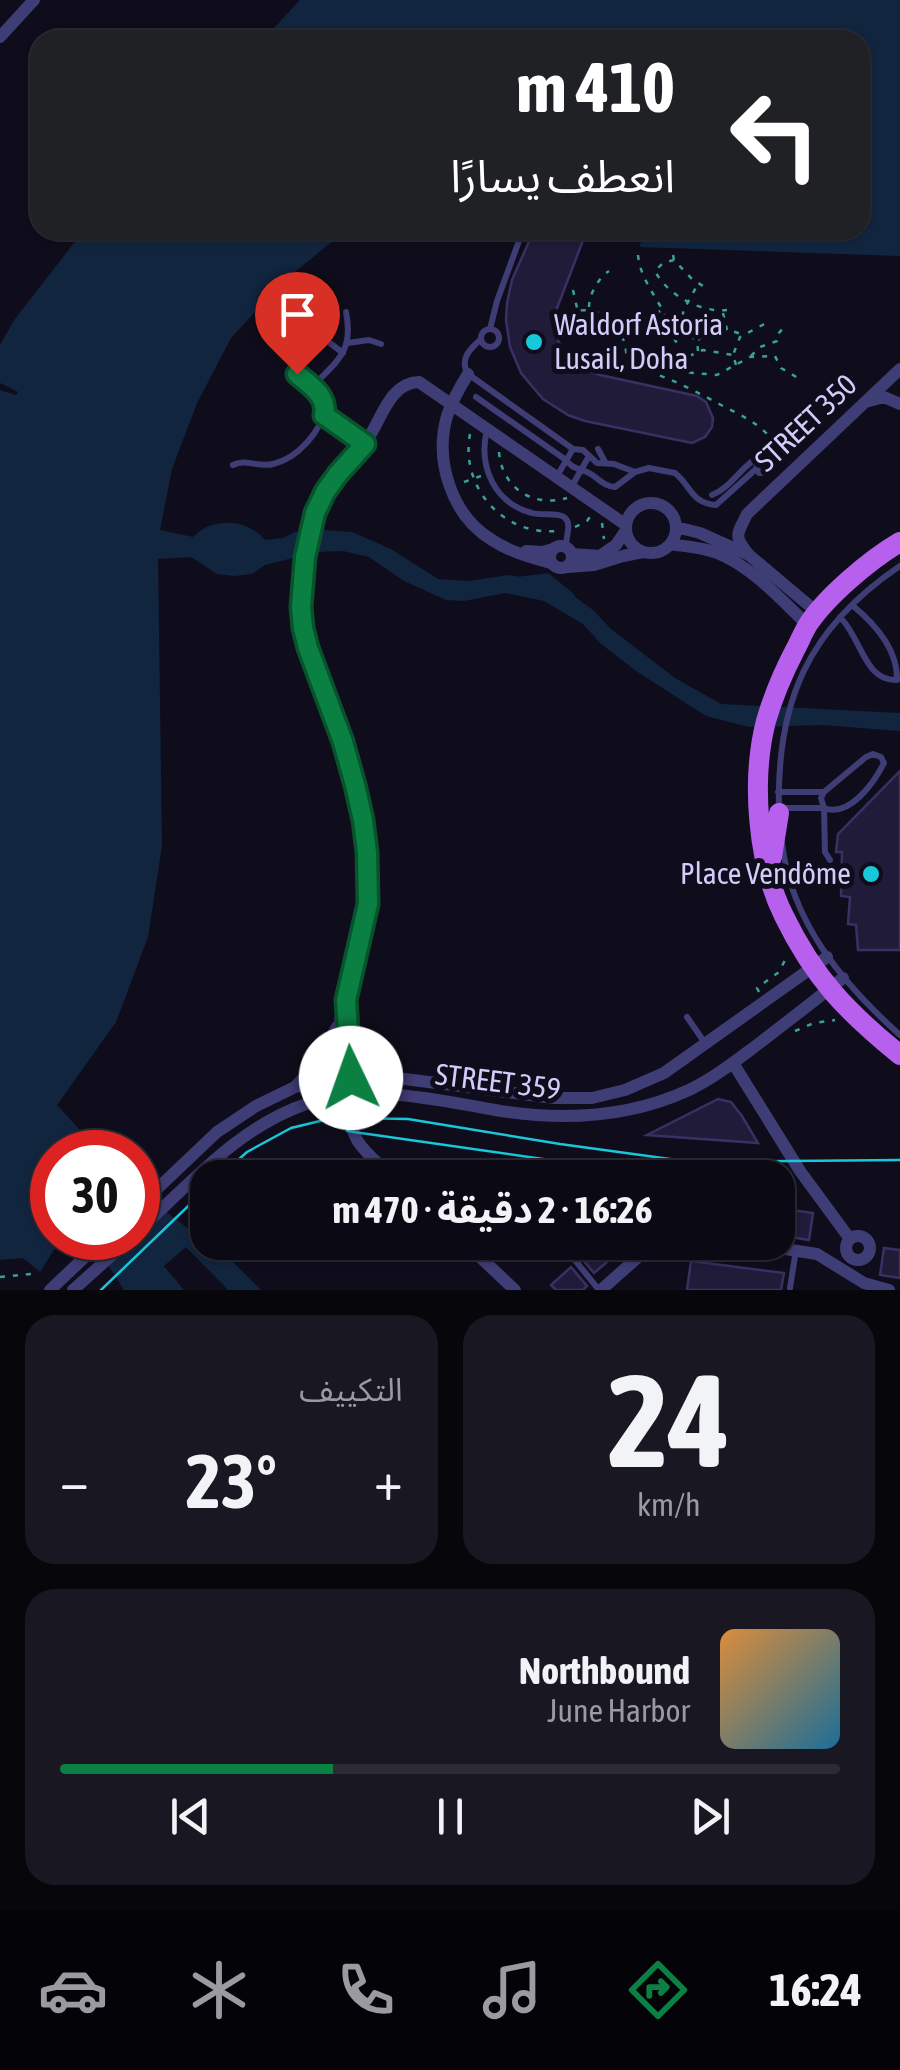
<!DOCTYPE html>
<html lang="ar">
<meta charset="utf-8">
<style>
:root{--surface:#0b0a14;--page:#191822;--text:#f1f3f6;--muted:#9a9aa0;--line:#2b2b34;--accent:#0b8043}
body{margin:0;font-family:"Asap Condensed","Noto Sans Arabic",sans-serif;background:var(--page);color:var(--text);direction:rtl;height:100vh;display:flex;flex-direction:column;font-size:38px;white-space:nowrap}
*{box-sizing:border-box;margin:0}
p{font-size:32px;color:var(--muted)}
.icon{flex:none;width:55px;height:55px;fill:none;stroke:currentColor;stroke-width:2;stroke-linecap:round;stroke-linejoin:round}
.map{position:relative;height:1290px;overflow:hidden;direction:ltr}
.side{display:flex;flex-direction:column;gap:25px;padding:25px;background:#06060b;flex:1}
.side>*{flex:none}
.banner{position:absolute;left:30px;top:30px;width:840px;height:210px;border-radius:30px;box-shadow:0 2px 8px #0004,0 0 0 2px var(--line);direction:rtl;background:#202124;color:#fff;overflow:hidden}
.speed{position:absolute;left:30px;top:1130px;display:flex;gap:20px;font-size:50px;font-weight:700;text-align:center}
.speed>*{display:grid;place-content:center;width:130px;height:130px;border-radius:50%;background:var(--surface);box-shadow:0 2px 8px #0004,0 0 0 2px var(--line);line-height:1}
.speed .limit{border:15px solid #d22;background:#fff;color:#111}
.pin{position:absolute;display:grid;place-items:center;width:85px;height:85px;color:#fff;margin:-102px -42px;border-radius:50% 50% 50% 0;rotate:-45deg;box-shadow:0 0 10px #0007}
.pin .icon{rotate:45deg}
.me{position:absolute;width:110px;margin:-55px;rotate:357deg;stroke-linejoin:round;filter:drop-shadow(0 0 8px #0008)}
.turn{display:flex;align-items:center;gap:35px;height:210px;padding:0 30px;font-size:45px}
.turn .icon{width:130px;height:130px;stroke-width:2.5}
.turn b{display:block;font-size:70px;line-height:85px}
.big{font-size:75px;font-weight:700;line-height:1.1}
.side .card{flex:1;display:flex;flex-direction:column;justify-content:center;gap:15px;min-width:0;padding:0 35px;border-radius:30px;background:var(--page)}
.side .dial{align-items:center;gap:0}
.dial b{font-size:130px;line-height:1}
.song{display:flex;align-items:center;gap:30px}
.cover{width:120px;height:120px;border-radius:15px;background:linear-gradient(135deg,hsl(30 70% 55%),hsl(200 70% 35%))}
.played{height:10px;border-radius:5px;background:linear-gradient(90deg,var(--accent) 35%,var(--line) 35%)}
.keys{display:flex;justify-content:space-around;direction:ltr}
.heat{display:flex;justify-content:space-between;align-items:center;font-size:55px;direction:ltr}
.side .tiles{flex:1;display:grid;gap:25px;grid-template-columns:1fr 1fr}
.card:last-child{grid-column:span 2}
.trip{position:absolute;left:190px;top:1160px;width:605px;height:100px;border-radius:30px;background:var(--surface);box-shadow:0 2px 8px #0004,0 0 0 2px var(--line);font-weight:700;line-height:100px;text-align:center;direction:rtl}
.tab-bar{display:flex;height:160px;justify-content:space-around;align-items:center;background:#040408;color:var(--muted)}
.tab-bar .icon{width:70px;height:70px}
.tab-bar .selected{color:var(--accent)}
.tab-bar b{font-size:45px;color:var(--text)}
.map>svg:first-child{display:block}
.water{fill:#12253f}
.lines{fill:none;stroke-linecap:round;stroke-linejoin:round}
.canal{stroke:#12253f;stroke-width:11}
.building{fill:#211b3a;stroke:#393063;stroke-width:2.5}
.path{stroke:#39a199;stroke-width:2.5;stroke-dasharray:5 8;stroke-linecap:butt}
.lane{stroke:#3f3d75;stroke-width:6}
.street{stroke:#3f3d75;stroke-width:12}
.primary{stroke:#b760ed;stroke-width:20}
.tram{stroke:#18c8da;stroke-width:2.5}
.street-bridge{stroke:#3f3d75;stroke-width:12}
.route-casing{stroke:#07532c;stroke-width:25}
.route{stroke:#0b8043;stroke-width:18}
.poi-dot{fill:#18c8da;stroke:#0f0d1b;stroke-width:4}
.labels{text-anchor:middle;stroke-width:10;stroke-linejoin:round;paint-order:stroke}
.poi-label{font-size:30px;fill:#d1ccf9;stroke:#0f0d1b;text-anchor:start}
.street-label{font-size:30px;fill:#d1ccf9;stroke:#0f0d1b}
</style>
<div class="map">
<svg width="900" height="1290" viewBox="0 0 900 1290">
<rect width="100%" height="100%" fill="#0f0d1b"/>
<path class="water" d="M300,0H900V256L639,247L647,230H860V40H263Z
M84,230H346L284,281L231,338L197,403L172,469L160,530L193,537C212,517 247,518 265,540L283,538L295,532L324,530L352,532L391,549L438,579L469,581L509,575L527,578L575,597L593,610L611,629L675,678L721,704L900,713V731L822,725L749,727L706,716L636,671L600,643L583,624L544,601L505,593L464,601L446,600L404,581L369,557L343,551L317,552L265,565L252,574L234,576L217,574L191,557L158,559L162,846L148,937L116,1022L57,1105L100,1152H52V1238H60V1240L40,1272L23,1258L0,1260V390L16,395L18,392L0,383V345L15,319Z
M138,1191L233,1262L261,1290H228L186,1247L164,1266L184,1290H124L91,1238H138Z"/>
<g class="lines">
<path class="canal" d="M521,582L547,579L570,598"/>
</g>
<path class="building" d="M534,230H587L554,316L556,336L565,355L583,369L600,375L697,396L706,402L713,418L712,427L705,437L692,443L585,421L568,415L543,399L521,373L510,347L506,320L507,303L512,280Z
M900,771V950H858L856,925L848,924L850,897L841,896L842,852H836L838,834Z
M718,1099L731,1102L742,1116L758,1143L647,1135Z
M778,1208L813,1213L809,1240L778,1235Z
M502,1242H560L558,1259L501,1250Z
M591,1242H602L614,1256L594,1273L578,1254Z
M884,1248L900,1250V1278L880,1275Z
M691,1261L784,1273L781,1290H687Z
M571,1267L587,1286L583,1290H556L551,1285Z"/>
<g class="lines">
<path class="path" d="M638,255C640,276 652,291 662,309C667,319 670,330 675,340C682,351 689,356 689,369
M673,255L674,260L692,279L703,286
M674,260L663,263L655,271C667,295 701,313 727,310
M573,290L577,308
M589,307C589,295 598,278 609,271
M568,313C604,301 630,330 626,365C660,373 690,388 721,405C740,415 760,423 773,441
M723,313L727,330
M623,333L643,322L648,316L663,310
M698,340C711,328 725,328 741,334
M698,351L697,341C687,334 683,322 683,311L698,284
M689,356L703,350L733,355
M751,356L760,347L777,341V335L786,325
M736,365L733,355L740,337L768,322
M650,369L717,375L750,357L775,356L781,368L798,378
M470,434C460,487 503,536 557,531
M499,452C502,488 533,508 567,498
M464,482L481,476
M602,523L604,539
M575,527L587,521L592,514
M759,992L757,988L779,972L788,954
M795,1031L814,1023L835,1020
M0,1277L31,1274L34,1276"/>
<path class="lane" d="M481 338a9 9 0 1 1 18 0a9 9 0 1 1-18 0Z
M490,329L497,301L523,230
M317,333L343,353
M481,339C470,349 459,359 468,374L573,449
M348,343L369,340L381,344
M312,387C337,361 354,352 346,312
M476,397L566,460C573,469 577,468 587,472C598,477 602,486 615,487L635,472
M324,415L364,443
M487,430C478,466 494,503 532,513C541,516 556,512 564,517C573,523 565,538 566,547
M772,448L780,451L781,457L768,472L759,473L756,464Z
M598,449L605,462
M233,465C246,458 258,468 273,464C298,458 321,432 326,406L322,397L295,369L323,339
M557,476L573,449L583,450L597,463L614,464L635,472L649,468L675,473C692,487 691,503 716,505L756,469
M572,486L589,456
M712,495C731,488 742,465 760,456
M840,617C862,639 864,681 897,680C898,649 874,623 852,605
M873,754L881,757L884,763C874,783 849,818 824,808L821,798L824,792L866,757Z
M778,792H823
M779,808H824L825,852L830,860
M779,811C776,702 808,628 900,566
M782,843C791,922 843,984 900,1035
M687,1017L705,1043
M570,1254L599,1290
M790,1288L796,1250"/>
<path class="street" d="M0,37L34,0
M869,401L884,397L900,404
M626 528a25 25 0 1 1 50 0a25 25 0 1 1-50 0Z
M676,527L700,533L749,555L818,613
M670,544C689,547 709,548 726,557C757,572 783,602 808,625
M550 557a11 11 0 1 1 22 0a11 11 0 1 1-22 0Z
M572,554L600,556L616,545L626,530
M749,555C733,535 737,535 747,514L900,369
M568,567L594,565L623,556L643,552
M347,1007L350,1082
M352,1035L360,1052L389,1077
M733,1063L800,1171L850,1239
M295,1087L316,1065L337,1027
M394,1178C382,1166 366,1155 357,1140C349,1125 350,1112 347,1096C346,1088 344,1090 342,1082C338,1068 338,1036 340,1022C341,1007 348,992 352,978C362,933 370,898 367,851C364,814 354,775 342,740C329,703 308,666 303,626C297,584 304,531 325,493C336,473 354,459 367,440C382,419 389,383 419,382L626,525
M138,1207L217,1132L256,1106L295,1087L341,1079L389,1077L554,1098H592L625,1090L664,1073L827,957
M138,1231C191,1183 237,1128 306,1104C369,1083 432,1099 495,1110C560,1121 628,1118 689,1090C712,1079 733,1063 753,1048C783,1025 813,1002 843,978
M846 1248a12 12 0 1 1 24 0a12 12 0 1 1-24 0Z
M464,1242L515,1290
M739,1242L817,1254L864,1283L889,1290
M50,1290L105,1238
M73,1290L131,1238
M601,1290L655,1242"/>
<path class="primary" d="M900,542C871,559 828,595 809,623C803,632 800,641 795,650C783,673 773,697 766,721C751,779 757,862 784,916C814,978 847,1012 900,1055
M772,857L779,813"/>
<path class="tram" d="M347,1131L599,1167L639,1166
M218,1178L247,1152L291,1128L320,1121L349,1118L408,1119L560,1144L692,1162L900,1160
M101,1290L208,1187"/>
<path class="street-bridge" d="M468,374C460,387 452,401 447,416C434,461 452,516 492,540C510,552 530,557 551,563
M526,551L542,552L553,549"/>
</g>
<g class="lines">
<g class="route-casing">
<path id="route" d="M297,374C310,385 328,396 324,415L365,444L338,474L325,492L315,513L305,557L301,607L303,628L308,648L343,742L355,785L363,820L367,852L368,904L346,1000L351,1078"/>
</g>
<use href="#route" class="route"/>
</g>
<g class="poi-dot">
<circle cx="534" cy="342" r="10"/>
<circle cx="871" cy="874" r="10"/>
</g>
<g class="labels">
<g class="poi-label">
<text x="554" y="335">Waldorf Astoria<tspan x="554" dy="34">Lusail, Doha</tspan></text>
<text x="851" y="884" text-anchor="end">Place Vendôme</text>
</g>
<g class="street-label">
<text transform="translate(806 423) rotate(-43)" y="10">STREET 350</text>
<text transform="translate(498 1082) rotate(7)" y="10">STREET 359</text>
</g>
</g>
</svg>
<div class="speed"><div class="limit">30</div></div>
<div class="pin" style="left:297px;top:374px;background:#d93025"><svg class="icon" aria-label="arrive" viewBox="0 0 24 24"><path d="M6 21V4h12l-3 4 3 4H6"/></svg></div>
<svg class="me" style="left:351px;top:1078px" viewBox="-20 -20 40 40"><circle r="19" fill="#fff"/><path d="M0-13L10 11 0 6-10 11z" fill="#0b8043"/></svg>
<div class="trip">16:26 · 2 دقيقة · 470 m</div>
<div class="banner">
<div class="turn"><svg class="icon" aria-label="left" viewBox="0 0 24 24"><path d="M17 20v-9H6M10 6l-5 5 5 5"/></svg><div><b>410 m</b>انعطف يسارًا</div></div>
</div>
</div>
<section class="side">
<div class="tiles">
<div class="card dial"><b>24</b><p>km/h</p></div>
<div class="card"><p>التكييف</p>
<div class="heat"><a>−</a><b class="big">23°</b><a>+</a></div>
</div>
<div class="card">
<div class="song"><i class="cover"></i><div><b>Northbound</b><p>June Harbor</p></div></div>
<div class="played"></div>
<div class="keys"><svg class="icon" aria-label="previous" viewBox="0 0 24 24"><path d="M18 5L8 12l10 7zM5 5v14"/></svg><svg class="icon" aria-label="pause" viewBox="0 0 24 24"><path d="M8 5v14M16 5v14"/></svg><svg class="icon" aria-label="next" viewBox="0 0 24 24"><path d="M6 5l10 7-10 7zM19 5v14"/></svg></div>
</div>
</div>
</section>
<nav class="tab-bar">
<b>16:24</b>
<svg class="icon selected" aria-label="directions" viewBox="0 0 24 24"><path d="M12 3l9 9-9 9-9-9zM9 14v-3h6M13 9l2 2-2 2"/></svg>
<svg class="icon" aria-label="music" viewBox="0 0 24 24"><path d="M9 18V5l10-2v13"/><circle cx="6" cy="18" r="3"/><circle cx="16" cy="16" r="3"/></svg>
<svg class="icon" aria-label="phone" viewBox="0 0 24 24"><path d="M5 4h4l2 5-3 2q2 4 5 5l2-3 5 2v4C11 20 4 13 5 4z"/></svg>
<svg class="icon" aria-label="climate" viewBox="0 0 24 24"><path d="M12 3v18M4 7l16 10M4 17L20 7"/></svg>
<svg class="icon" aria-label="car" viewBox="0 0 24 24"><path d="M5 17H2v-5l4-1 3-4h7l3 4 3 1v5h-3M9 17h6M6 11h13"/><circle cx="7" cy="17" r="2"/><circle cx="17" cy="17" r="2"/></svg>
</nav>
